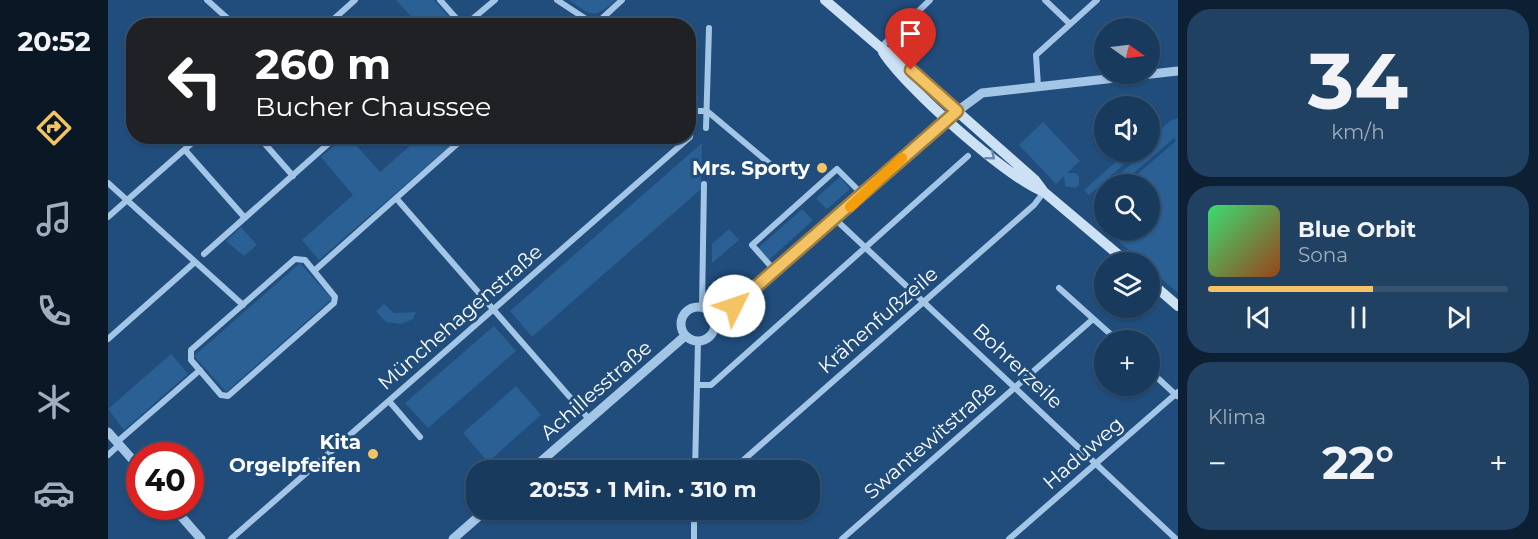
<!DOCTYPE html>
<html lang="de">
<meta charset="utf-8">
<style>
:root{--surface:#183a5d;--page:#214163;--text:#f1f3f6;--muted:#9fadbc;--line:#365472;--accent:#f3c364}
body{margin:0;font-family:Montserrat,sans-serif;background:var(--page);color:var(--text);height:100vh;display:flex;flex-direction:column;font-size:22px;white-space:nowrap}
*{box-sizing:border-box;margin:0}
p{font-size:20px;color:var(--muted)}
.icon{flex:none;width:33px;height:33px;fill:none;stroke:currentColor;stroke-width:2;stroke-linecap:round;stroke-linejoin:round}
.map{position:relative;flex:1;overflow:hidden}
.panel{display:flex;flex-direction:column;gap:9px;padding:9px;background:#0d2033;width:360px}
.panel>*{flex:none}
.top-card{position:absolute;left:18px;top:18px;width:570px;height:126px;border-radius:24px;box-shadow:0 2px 4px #0004,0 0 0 2px var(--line);background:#202124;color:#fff;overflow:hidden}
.needle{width:39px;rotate:104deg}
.tools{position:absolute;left:986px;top:18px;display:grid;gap:12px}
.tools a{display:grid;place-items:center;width:66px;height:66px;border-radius:50%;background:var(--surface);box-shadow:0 2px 4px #0004,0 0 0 2px var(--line);font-size:30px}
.speed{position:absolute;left:18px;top:442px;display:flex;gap:12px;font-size:30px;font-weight:700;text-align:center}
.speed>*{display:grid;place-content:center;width:78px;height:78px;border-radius:50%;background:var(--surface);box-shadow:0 2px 4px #0004,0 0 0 2px var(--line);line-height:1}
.speed .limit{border:9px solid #d22;background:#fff;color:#111}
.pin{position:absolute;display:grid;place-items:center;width:51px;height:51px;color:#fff;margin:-62px -26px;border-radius:50% 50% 50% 0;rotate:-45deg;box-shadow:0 0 6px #0007}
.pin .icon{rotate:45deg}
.me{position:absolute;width:66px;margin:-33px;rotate:49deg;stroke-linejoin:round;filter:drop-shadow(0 0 4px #0008)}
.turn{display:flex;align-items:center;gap:21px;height:126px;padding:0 30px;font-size:27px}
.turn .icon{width:78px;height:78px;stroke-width:2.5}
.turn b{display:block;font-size:42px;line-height:51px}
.big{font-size:45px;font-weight:700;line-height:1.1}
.panel .tile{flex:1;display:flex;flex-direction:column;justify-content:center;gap:9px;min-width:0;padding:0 21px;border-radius:24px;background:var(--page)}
.panel .dial{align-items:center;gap:0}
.dial b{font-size:78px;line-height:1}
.song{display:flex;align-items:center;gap:18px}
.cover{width:72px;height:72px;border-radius:9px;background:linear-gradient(135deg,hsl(140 70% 55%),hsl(20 70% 35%))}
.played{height:6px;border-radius:3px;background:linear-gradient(90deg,var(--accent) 55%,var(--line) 55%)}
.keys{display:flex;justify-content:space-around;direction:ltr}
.heat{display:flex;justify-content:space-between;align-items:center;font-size:33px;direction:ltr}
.trip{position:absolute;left:358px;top:460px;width:354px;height:60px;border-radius:24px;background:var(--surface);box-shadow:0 2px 4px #0004,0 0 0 2px var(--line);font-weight:700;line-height:60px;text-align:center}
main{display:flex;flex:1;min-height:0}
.menu{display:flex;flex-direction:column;width:108px;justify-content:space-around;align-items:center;background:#0a1725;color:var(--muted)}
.menu .icon{width:42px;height:42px}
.menu .selected{color:var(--accent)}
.menu b{font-size:27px;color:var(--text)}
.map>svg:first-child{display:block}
.green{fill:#2a6094}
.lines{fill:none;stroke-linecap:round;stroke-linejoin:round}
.minor{stroke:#a3c5e6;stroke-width:6}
.tertiary{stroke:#a3c5e6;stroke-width:9}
.secondary{stroke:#cde1f5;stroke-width:10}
.oneway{stroke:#6588ac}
.route-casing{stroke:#9e7f41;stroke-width:15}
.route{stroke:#f3c364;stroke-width:10}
.slow{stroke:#f59e0b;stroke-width:10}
.poi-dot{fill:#f3c364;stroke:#204d7c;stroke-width:2}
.labels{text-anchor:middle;stroke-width:6;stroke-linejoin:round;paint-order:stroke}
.poi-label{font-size:20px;font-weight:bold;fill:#fff;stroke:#204d7c;text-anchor:end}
.street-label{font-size:20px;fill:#fff;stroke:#204d7c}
</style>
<main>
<nav class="menu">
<b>20:52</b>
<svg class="icon selected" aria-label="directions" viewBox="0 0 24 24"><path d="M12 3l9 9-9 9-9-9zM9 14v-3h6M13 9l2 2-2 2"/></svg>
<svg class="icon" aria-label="music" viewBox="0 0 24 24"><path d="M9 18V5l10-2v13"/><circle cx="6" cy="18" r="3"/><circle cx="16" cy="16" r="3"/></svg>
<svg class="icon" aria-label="phone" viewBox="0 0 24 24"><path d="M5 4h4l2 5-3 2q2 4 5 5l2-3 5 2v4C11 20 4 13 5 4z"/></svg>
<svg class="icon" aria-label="climate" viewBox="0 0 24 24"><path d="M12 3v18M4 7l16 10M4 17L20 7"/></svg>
<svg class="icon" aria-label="car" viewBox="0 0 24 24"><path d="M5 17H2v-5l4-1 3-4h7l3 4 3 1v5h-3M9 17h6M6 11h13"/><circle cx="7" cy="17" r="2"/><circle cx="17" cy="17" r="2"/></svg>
</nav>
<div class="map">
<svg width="1070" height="539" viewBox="0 0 1070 539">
<rect width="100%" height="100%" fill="#204d7c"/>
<path class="green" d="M288,0H326L348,25H311Z
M461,0H508C485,20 484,16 461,0Z
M1070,118V293L1041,268V262H1035L997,230H1041V184H1018L1068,141L1066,138L1013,184H1000L1037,152H1041L1049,141L1046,136L1062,121Z
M935,122L972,161L959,173H967L971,177V185L967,188L957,186L956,176L948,184L911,145Z
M236,137H241L272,172L312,137H352L211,260L194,240L245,195L213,157Z
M594,143L593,189L424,337L402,311Z
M1019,152H1030L981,195L976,190Z
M732,177L742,189L719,209L708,198Z
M694,209L705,220L661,260L650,248Z
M133,227L149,245L136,256L118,241Z
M621,229L631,240L604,263V244Z
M192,263L224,299L118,392L86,356Z
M276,304L286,313L308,312L305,319L293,324L278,322L268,311Z
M386,326L408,351L320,428L297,403Z
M63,354L80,374L16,430L0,409Z
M408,386L433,415L380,462L355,433Z"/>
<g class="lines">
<path class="minor" d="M99,0L128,26
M332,0L355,26
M449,0L481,21L494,26
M937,0L962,24
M489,23L514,0
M218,26L247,0
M356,26L387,0
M772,48L822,0
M930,86L928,55L989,0
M584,111H599L668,169
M598,128L601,28
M150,136L185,176
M77,150L137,218
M0,183L135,305
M288,198L481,419
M0,217L92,136
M727,219L1068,539
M96,254L229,136
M187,259L197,260L227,297L226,303L120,396L113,395L83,360V350Z
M206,271L358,136
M667,271L644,245L729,169L755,195
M951,288L1009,340
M594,307L596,184
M0,339L87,262
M1041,370L1069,396
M590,385H603L860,156
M281,401L312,437
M9,442L92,370
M0,455L11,445
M587,471L590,341
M623,471L926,205L936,192
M123,539L582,137L585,103L580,96
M586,539V510
M734,539L985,319
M901,539L1070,392"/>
<path class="tertiary" d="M573 324a17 17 0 1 1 34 0a17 17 0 1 1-34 0Z
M606,317L618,313L755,195L829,126L874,93L1070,71
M0,432L32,468
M422,471L577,336
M65,507L93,539
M345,539L378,510"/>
<path class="secondary" d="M717,0L774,49L792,61L927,180L936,192L1019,262
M775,52C798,88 897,176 936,192
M1041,281L1070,306"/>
</g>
<defs><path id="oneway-chevron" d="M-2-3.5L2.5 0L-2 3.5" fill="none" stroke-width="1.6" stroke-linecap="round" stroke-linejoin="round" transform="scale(1.5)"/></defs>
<use class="oneway" href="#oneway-chevron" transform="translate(883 156) rotate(40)"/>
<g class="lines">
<g class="route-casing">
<path id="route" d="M626,306L849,111L803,70"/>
</g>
<use href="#route" class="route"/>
<path class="slow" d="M742,207L794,158"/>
</g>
<g class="poi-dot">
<circle cx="714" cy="168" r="6"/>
<circle cx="265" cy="454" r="6"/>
</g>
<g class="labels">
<g class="poi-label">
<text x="702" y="175">Mrs. Sporty</text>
<text x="253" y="449">Kita<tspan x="253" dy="23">Orgelpfeifen</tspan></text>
</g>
<g class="street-label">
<text transform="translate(352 317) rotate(-41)" y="7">Münchehagenstraße</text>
<text transform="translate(770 320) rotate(-41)" y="7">Krähenfußzeile</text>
<text transform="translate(910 366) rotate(43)" y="7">Bohrerzeile</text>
<text transform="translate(488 390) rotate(-41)" y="7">Achillesstraße</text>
<text transform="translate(822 440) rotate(-41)" y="7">Swantewitstraße</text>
<text transform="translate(975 453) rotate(-41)" y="7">Haduweg</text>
</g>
</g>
</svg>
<div class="tools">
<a><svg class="needle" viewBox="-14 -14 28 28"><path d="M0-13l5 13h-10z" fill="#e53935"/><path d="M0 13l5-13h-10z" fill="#9fadbc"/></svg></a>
<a><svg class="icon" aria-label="sound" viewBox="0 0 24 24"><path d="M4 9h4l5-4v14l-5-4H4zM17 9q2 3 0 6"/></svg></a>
<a><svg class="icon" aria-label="search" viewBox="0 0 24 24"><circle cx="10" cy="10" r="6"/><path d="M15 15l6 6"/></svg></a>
<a><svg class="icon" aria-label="layers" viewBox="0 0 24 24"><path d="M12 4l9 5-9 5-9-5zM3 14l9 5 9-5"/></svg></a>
<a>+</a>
</div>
<div class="speed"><div class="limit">40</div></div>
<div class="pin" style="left:803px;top:70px;background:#d93025"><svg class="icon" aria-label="arrive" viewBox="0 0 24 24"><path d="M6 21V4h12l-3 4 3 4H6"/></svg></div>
<svg class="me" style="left:626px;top:306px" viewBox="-20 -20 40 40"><circle r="19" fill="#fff"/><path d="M0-13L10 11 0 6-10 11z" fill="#f3c364"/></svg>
<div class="trip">20:53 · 1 Min. · 310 m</div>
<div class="top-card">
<div class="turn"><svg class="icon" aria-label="left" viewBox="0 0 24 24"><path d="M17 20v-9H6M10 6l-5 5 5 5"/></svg><div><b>260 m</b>Bucher Chaussee</div></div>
</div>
</div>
<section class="panel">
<div class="tile dial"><b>34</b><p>km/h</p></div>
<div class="tile">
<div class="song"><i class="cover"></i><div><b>Blue Orbit</b><p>Sona</p></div></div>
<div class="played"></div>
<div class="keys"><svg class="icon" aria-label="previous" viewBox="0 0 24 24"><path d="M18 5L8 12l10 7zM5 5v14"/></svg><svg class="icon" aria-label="pause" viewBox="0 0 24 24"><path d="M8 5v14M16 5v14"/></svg><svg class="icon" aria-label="next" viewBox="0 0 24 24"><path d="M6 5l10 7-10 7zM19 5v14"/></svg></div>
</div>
<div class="tile"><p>Klima</p>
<div class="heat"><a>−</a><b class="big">22°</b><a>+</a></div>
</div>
</section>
</main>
